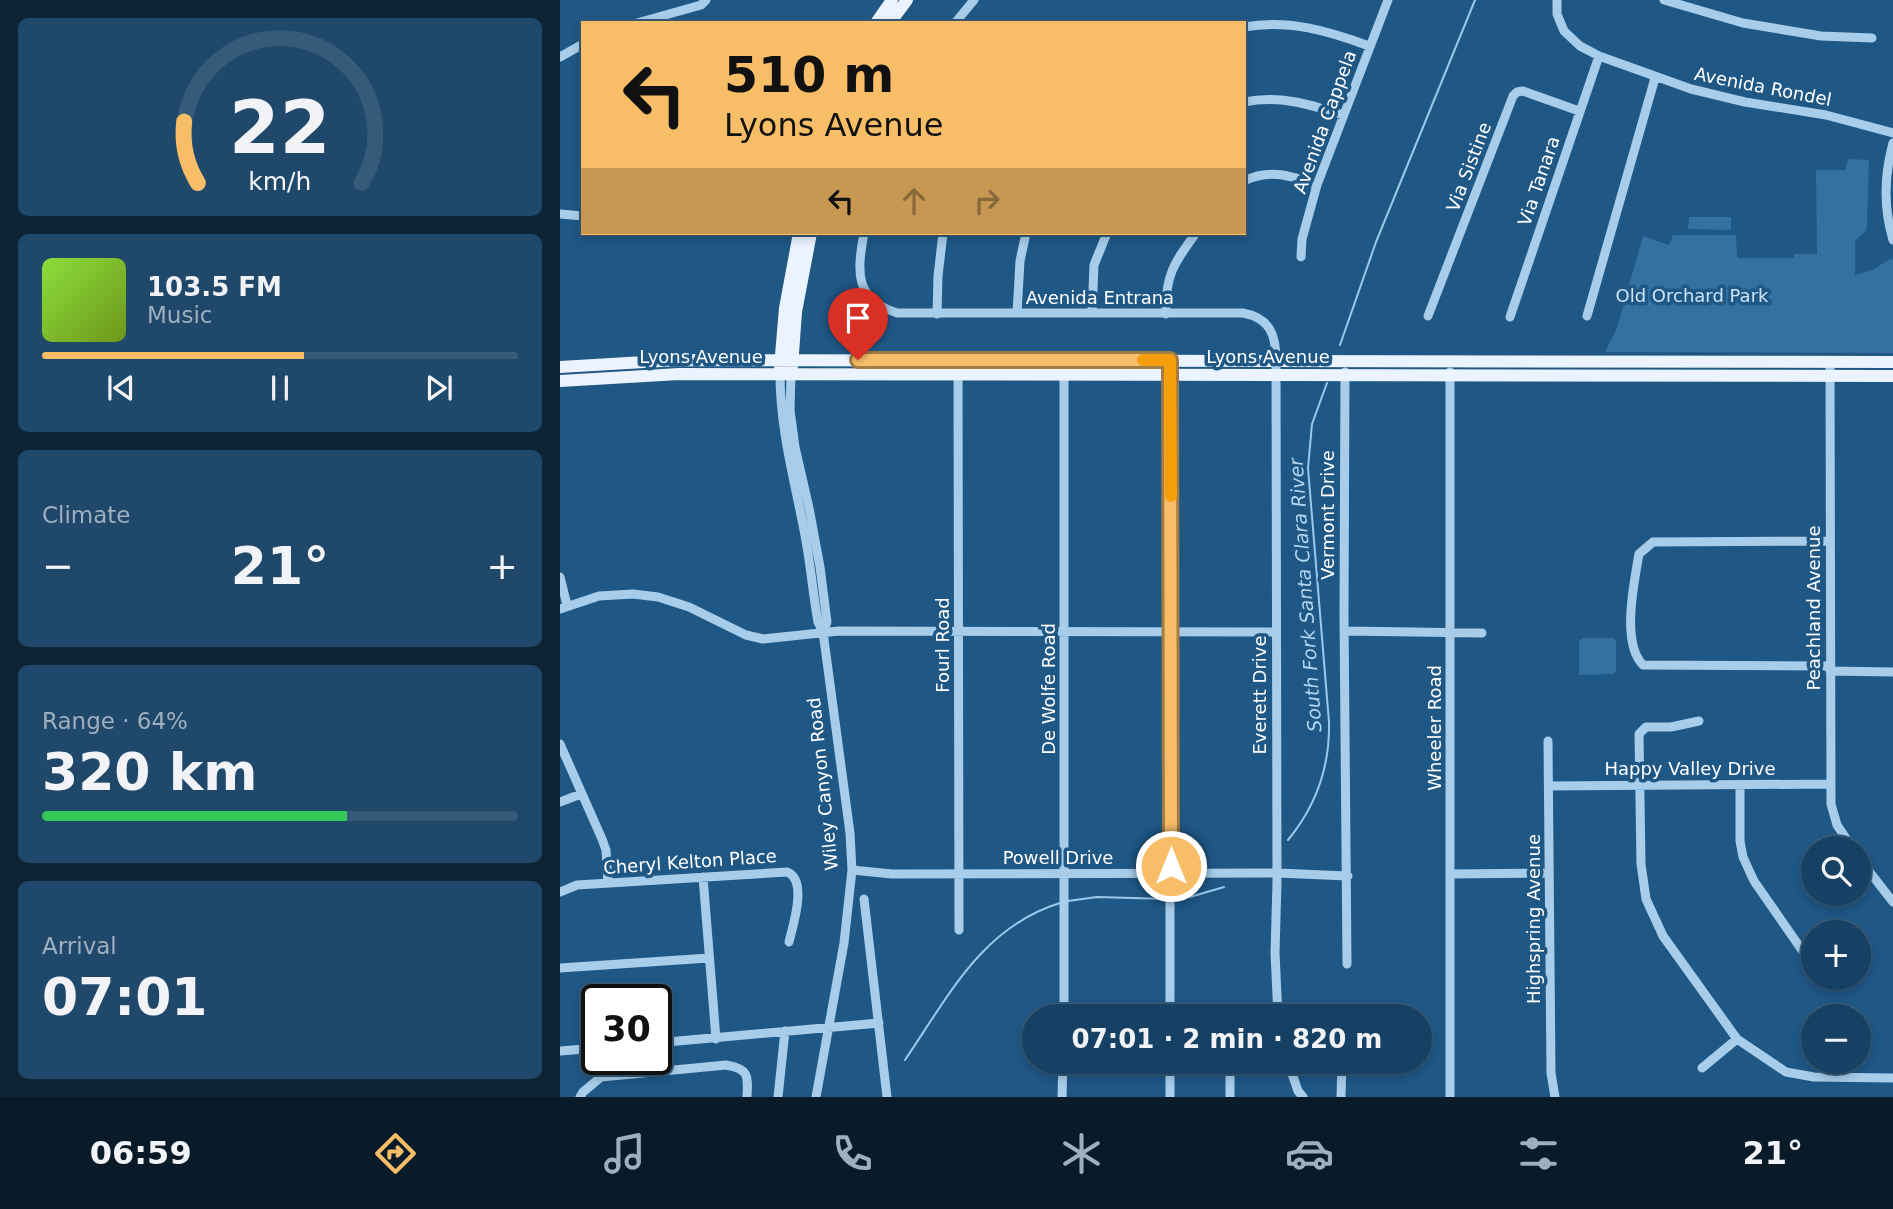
<!DOCTYPE html>
<meta charset="utf-8">
<style>
:root{--surface:#174164;--page:#20486a;--text:#f1f3f6;--muted:#9eafbf;--line:#365a78;--accent:#f8be67}
body{margin:0;font-family:"DejaVu Sans",sans-serif;background:var(--page);color:var(--text);height:100vh;display:flex;flex-direction:column;font-size:26px;white-space:nowrap}
*{box-sizing:border-box;margin:0}
p{font-size:23px;color:var(--muted)}
.icon{flex:none;width:38px;height:38px;fill:none;stroke:currentColor;stroke-width:2;stroke-linecap:round;stroke-linejoin:round}
.map{position:relative;flex:1;overflow:hidden}
.panel{display:flex;flex-direction:column;gap:18px;padding:18px;background:#0d2437;width:560px}
.panel>*{flex:none}
.banner{position:absolute;left:21px;top:21px;width:665px;height:214px;border-radius:0px;box-shadow:0 4px 10px #0003,0 0 0 2px var(--line);background:#f8be67;color:#111;overflow:hidden}
.tools{position:absolute;left:1241px;top:836px;display:grid;gap:14px}
.tools a{display:grid;place-items:center;width:70px;height:70px;border-radius:50%;background:var(--surface);box-shadow:0 4px 10px #0003,0 0 0 2px var(--line);font-size:35px}
.speed{position:absolute;left:21px;top:984px;display:flex;gap:14px;font-size:35px;font-weight:700;text-align:center}
.speed>*{display:grid;place-content:center;width:91px;height:91px;border-radius:50%;background:var(--surface);box-shadow:0 4px 10px #0003,0 0 0 2px var(--line);line-height:1}
.speed .limit{border:4px solid #111;border-radius:10px;background:#fff;color:#111}
.pin{position:absolute;display:grid;place-items:center;width:60px;height:60px;color:#fff;margin:-72px -30px;border-radius:50% 50% 50% 0;rotate:-45deg;box-shadow:0 0 7px #0007}
.pin .icon{rotate:45deg}
.me{position:absolute;width:77px;margin:-38px;rotate:0deg;stroke-linejoin:round;filter:drop-shadow(0 0 5px #0008)}
.turn{display:flex;align-items:center;gap:24px;height:147px;padding:0 28px;font-size:32px}
.turn .icon{width:91px;height:91px;stroke-width:2.5}
.turn b{display:block;font-size:49px;line-height:60px}
.lanes{display:flex;align-items:center;height:66px;padding:0 28px;background:#0003;justify-content:center;gap:35px;direction:ltr}
.lanes .off{opacity:.35}
.big{font-size:52px;font-weight:700;line-height:1.1}
.panel .widget{flex:1;display:flex;flex-direction:column;justify-content:center;gap:10px;min-width:0;padding:0 24px;border-radius:10px;background:var(--page)}
.panel .dial{align-items:center;gap:0}
.dial svg{height:182px;overflow:visible;fill:none;stroke:var(--line);stroke-width:7;stroke-linecap:round;text-anchor:middle}
.dial text{fill:var(--text);stroke:none}
.song{display:flex;align-items:center;gap:21px}
.cover{width:84px;height:84px;border-radius:10px;background:linear-gradient(135deg,hsl(90 70% 55%),hsl(80 70% 35%))}
.played{height:7px;border-radius:4px;background:linear-gradient(90deg,var(--accent) 55%,var(--line) 55%)}
.keys{display:flex;justify-content:space-around;direction:ltr}
.heat{display:flex;justify-content:space-between;align-items:center;font-size:38px;direction:ltr}
.charge{height:10px;border-radius:5px;background:linear-gradient(90deg,#34c759 64%,var(--line) 0)}
.trip{position:absolute;left:462px;top:1004px;width:410px;height:70px;border-radius:35px;background:var(--surface);box-shadow:0 4px 10px #0003,0 0 0 2px var(--line);font-weight:700;line-height:70px;text-align:center}
.tabs{display:flex;height:112px;justify-content:space-around;align-items:center;background:#091a28;color:var(--muted)}
.tabs .icon{width:49px;height:49px}
.tabs .active{color:var(--accent)}
.tabs b{font-size:32px;color:var(--text)}
main{display:flex;flex:1;min-height:0}
.map>svg:first-child{display:block}
.green{fill:#3371a2}
.lines{fill:none;stroke-linecap:round;stroke-linejoin:round}
.stream{stroke:#9bc9eb;stroke-width:2}
.minor{stroke:#a7cdea;stroke-width:9}
.major{stroke:#ebf4fe;stroke-width:12}
.route-casing{stroke:#a17c43;stroke-width:18}
.route{stroke:#f8be67;stroke-width:12}
.slow{stroke:#f59e0b;stroke-width:12}
.labels{text-anchor:middle;stroke-width:7;stroke-linejoin:round;paint-order:stroke}
.street-label{font-size:18px;fill:#fff;stroke:#1f5785}
.park-label{font-size:18px;fill:#cce4f7;stroke:#1f5785}
.water-label{font-size:19px;font-style:italic;fill:#b3d6f1;stroke:#1f5785}
</style>
<main>
<section class="panel">
<div class="widget dial"><svg viewBox="0 0 100 80">
<path d="M14 69A42 42 0 1 1 86 69"/>
<path d="M14 69A42 42 0 0 1 8 42" stroke="#f8be67"/>
<text x="50" y="56" font-size="32" font-weight="700">22</text>
<text x="50" y="72" font-size="11">km/h</text>
</svg></div>
<div class="widget">
<div class="song"><i class="cover"></i><div><b>103.5 FM</b><p>Music</p></div></div>
<div class="played"></div>
<div class="keys"><svg class="icon" aria-label="previous" viewBox="0 0 24 24"><path d="M18 5L8 12l10 7zM5 5v14"/></svg><svg class="icon" aria-label="pause" viewBox="0 0 24 24"><path d="M8 5v14M16 5v14"/></svg><svg class="icon" aria-label="next" viewBox="0 0 24 24"><path d="M6 5l10 7-10 7zM19 5v14"/></svg></div>
</div>
<div class="widget"><p>Climate</p>
<div class="heat"><a>−</a><b class="big">21°</b><a>+</a></div>
</div>
<div class="widget"><p>Range · 64%</p><b class="big">320 km</b><div class="charge"></div></div>
<div class="widget"><p>Arrival</p><b class="big">07:01</b></div>
</section>
<div class="map">
<svg width="1333" height="1097" viewBox="0 0 1333 1097">
<rect width="100%" height="100%" fill="#1f5785"/>
<path class="green" d="M1288,159L1309,160L1307,224L1306,231L1295,241V275L1312,270L1332,258L1333,261V353L1045,352L1057,328L1083,236L1109,245L1113,235H1176L1177,258H1234V254H1257L1256,170H1285Z
M1129,217H1171V230L1128,229Z
M1023,638H1053L1056,640V671L1054,674L1019,675V641Z"/>
<g class="lines">
<path class="stream" d="M780,345L816,242L915,0
M728,840C756,806 770,766 769,722L748,468L752,424L767,383
M613,899L630,897L664,887
M508,901L537,897L607,899
M345,1060C388,997 422,927 500,903"/>
<path class="minor" d="M997,0V14L1004,31L1020,46L1039,56L1131,89L1185,102L1266,115L1333,133
M1104,0L1183,23L1261,36L1312,38
M77,23L141,5L146,0
M395,23L414,0
M684,27C728,19 769,31 809,46
M0,57L23,44
M684,102C719,95 749,104 783,115
M1333,143C1324,176 1323,207 1333,240
M684,181C710,168 732,176 757,185
M0,214L23,216
M304,233C297,272 294,299 337,313H683C710,318 716,335 716,360L717,882L715,953L718,1017
M741,257L742,239L757,185L828,0
M457,313L460,261L466,233
M532,313L534,265L547,233
M377,314L378,276L383,233
M606,314C605,275 614,263 636,233
M868,316L953,96L957,92L963,91L1019,111
M1027,316L1095,78
M950,317L1039,56
M398,360L399,930
M1270,362L1271,804L1277,825L1293,849
M785,372L784,616L787,964
M220,374C220,432 236,485 246,541C251,568 253,595 258,622L263,632L290,833L292,870L284,943L256,1097
M231,374L230,410L235,447L249,508L260,567L267,622L263,632
M1270,541L1093,542L1079,554C1074,583 1061,643 1083,665L1270,666
M0,577L7,605
M0,609L39,596L73,594L98,597L129,607L186,635L203,639L279,631L716,632
M784,631L922,633
M1270,671L1333,672
M1139,721L1111,727H1086L1079,734L1081,864L1086,899L1103,936L1177,1039L1226,1072L1254,1077L1333,1078
M988,741L991,1073L995,1097
M0,744L42,839L46,850L48,883
M1180,785V841L1183,857L1194,881L1253,966
M989,786L1271,784
M0,802L21,794
M1298,857L1333,902
M292,870L332,874L717,873L788,876
M890,874L989,873
M143,877L156,1039
M0,892L17,885L227,872C248,880 233,925 229,942
M304,899L327,1097
M0,968L149,958
M504,1017V371
M610,1017V371
M96,1043L319,1023
M0,1051L37,1048
M610,1062V1097
M728,1062L738,1091L743,1097
M1142,1068L1177,1039
M20,1097L23,1092L41,1077L166,1065C189,1069 188,1075 187,1097
M218,1097L225,1031
M502,1097L503,1062
M670,1097V1062
M781,1097L782,1062
M890,1097V372"/>
<path class="major" d="M316,23L332,0
M330,23L347,0
M0,367L118,360L1333,362
M220,367L225,308L239,233
M232,367L236,312L251,233
M0,381L119,374L1333,376"/>
</g>
<g class="lines">
<g class="route-casing">
<path id="route" d="M298,360H610L611,866"/>
</g>
<use href="#route" class="route"/>
<path class="slow" d="M583,360H610L611,496"/>
</g>
<g class="labels">
<g class="street-label">
<text transform="translate(1203 87) rotate(11)" y="6">Avenida Rondel</text>
<text transform="translate(765 122) rotate(-70)" y="6">Avenida Cappela</text>
<text transform="translate(909 167) rotate(-69)" y="6">Via Sistine</text>
<text transform="translate(979 181) rotate(-71)" y="6">Via Tanara</text>
<text x="540" y="304">Avenida Entrana</text>
<text x="141" y="363">Lyons Avenue</text>
<text x="708" y="363">Lyons Avenue</text>
<text transform="translate(768 515) rotate(-90)" y="6">Vermont Drive</text>
<text transform="translate(1254 608) rotate(-90)" y="6">Peachland Avenue</text>
<text transform="translate(383 645) rotate(-90)" y="6">Fourl Road</text>
<text transform="translate(489 689) rotate(-90)" y="6">De Wolfe Road</text>
<text transform="translate(700 695) rotate(-90)" y="6">Everett Drive</text>
<text transform="translate(875 728) rotate(-90)" y="6">Wheeler Road</text>
<text x="1130" y="775">Happy Valley Drive</text>
<text transform="translate(263 784) rotate(-96)" y="6">Wiley Canyon Road</text>
<text x="498" y="864">Powell Drive</text>
<text transform="translate(130 862) rotate(-4)" y="6">Cheryl Kelton Place</text>
<text transform="translate(974 919) rotate(-90)" y="6">Highspring Avenue</text>
</g>
<g class="park-label">
<text x="1132" y="302">Old Orchard Park</text>
</g>
<g class="water-label">
<text transform="translate(745 595) rotate(-94)" y="7">South Fork Santa Clara River</text>
</g>
</g>
</svg>
<div class="tools">
<a><svg class="icon" aria-label="search" viewBox="0 0 24 24"><circle cx="10" cy="10" r="6"/><path d="M15 15l6 6"/></svg></a>
<a>+</a>
<a>−</a>
</div>
<div class="speed"><div class="limit">30</div></div>
<div class="pin" style="left:298px;top:360px;background:#d93025"><svg class="icon" aria-label="arrive" viewBox="0 0 24 24"><path d="M6 21V4h12l-3 4 3 4H6"/></svg></div>
<svg class="me" style="left:611px;top:866px" viewBox="-20 -20 40 40"><circle r="17" fill="#f8be67" stroke="#fff" stroke-width="3"/><path d="M0-11L8 9 0 5-8 9z" fill="#fff"/></svg>
<div class="trip">07:01 · 2 min · 820 m</div>
<div class="banner">
<div class="turn"><svg class="icon" aria-label="left" viewBox="0 0 24 24"><path d="M17 20v-9H6M10 6l-5 5 5 5"/></svg><div><b>510 m</b>Lyons Avenue</div></div>
<div class="lanes"><svg class="icon" aria-label="left" viewBox="0 0 24 24"><path d="M17 20v-9H6M10 6l-5 5 5 5"/></svg><svg class="icon off" aria-label="ahead" viewBox="0 0 24 24"><path d="M12 20V5M6 11l6-6 6 6"/></svg><svg class="icon off" aria-label="right" viewBox="0 0 24 24"><path d="M7 20v-9h11M14 6l5 5-5 5"/></svg></div>
</div>
</div>
</main>
<nav class="tabs">
<b>06:59</b>
<svg class="icon active" aria-label="directions" viewBox="0 0 24 24"><path d="M12 3l9 9-9 9-9-9zM9 14v-3h6M13 9l2 2-2 2"/></svg>
<svg class="icon" aria-label="music" viewBox="0 0 24 24"><path d="M9 18V5l10-2v13"/><circle cx="6" cy="18" r="3"/><circle cx="16" cy="16" r="3"/></svg>
<svg class="icon" aria-label="phone" viewBox="0 0 24 24"><path d="M5 4h4l2 5-3 2q2 4 5 5l2-3 5 2v4C11 20 4 13 5 4z"/></svg>
<svg class="icon" aria-label="climate" viewBox="0 0 24 24"><path d="M12 3v18M4 7l16 10M4 17L20 7"/></svg>
<svg class="icon" aria-label="car" viewBox="0 0 24 24"><path d="M5 17H2v-5l4-1 3-4h7l3 4 3 1v5h-3M9 17h6M6 11h13"/><circle cx="7" cy="17" r="2"/><circle cx="17" cy="17" r="2"/></svg>
<svg class="icon" aria-label="filters" viewBox="0 0 24 24"><path d="M4 7h16M4 17h16"/><circle cx="9" cy="7" r="2"/><circle cx="15" cy="17" r="2"/></svg>
<b>21°</b>
</nav>
